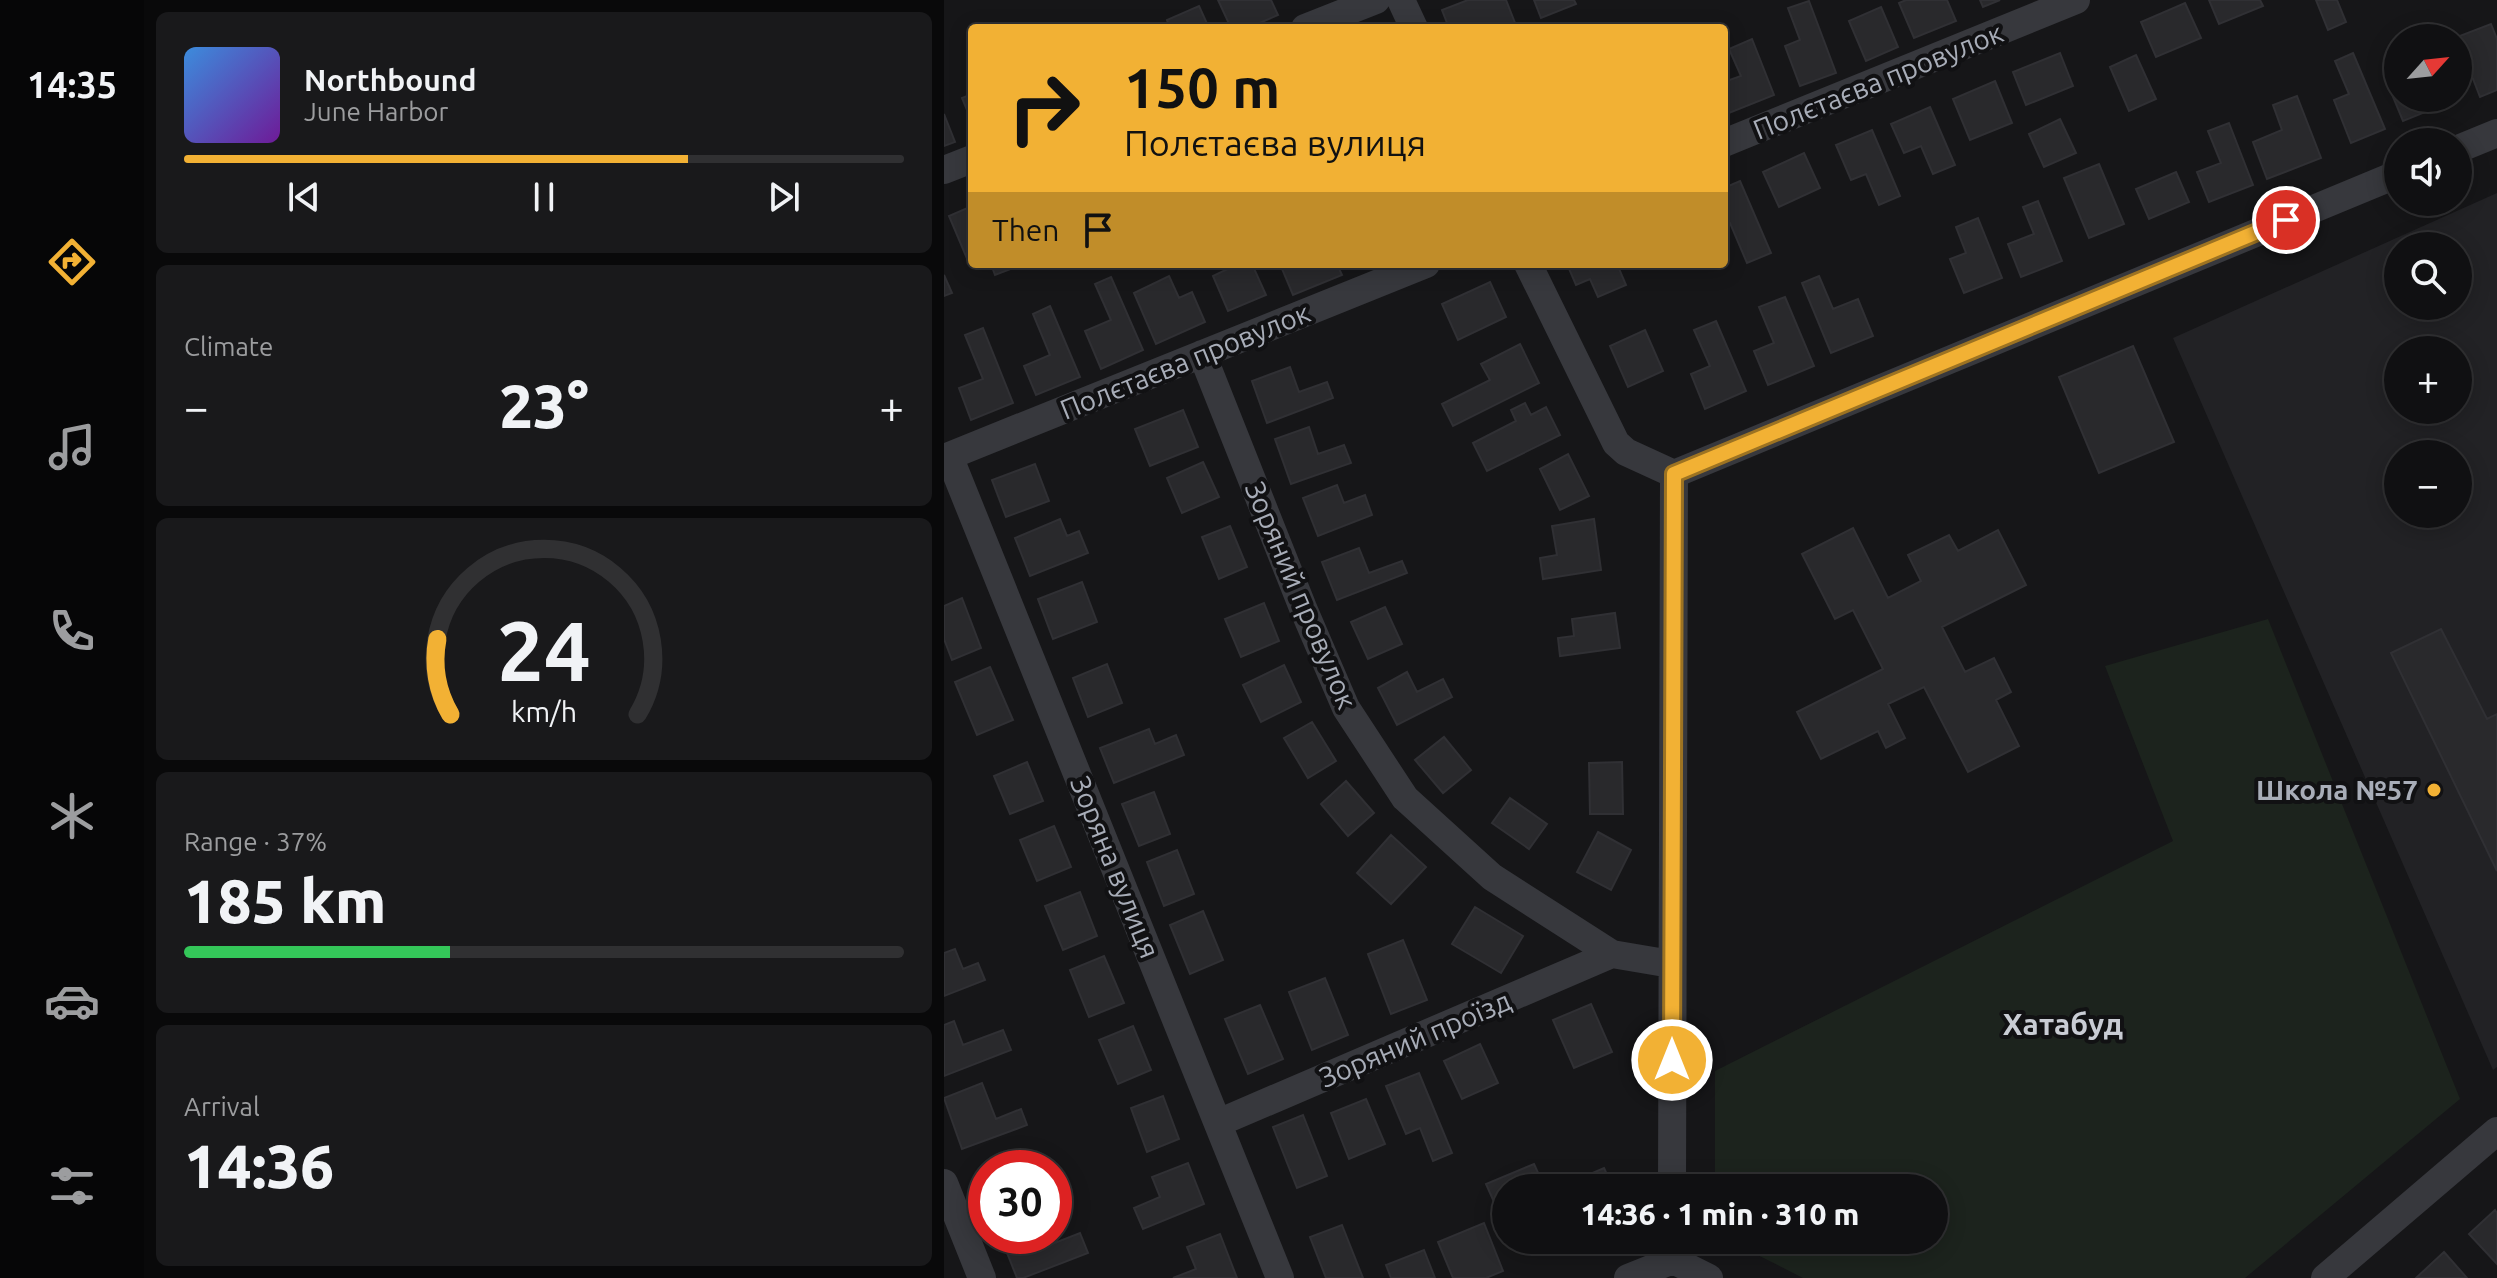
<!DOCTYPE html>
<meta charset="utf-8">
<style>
:root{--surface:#101012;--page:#19191b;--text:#f1f3f6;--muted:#9c9d9f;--line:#303032;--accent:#f2b134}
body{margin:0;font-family:Ubuntu,sans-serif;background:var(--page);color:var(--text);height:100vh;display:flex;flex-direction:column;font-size:30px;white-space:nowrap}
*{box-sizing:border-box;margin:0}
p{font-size:26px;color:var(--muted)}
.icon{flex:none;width:44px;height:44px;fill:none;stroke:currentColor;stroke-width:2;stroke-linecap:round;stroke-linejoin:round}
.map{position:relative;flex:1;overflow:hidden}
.drawer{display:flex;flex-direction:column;gap:12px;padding:12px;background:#09090a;width:800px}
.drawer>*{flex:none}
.guide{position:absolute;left:24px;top:24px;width:760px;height:244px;border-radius:8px;box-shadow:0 4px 20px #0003,0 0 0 2px var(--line);background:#f2b134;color:#111;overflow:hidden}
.needle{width:52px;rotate:63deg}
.tools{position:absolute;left:1440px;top:24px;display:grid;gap:16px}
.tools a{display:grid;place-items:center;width:88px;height:88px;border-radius:50%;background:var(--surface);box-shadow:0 4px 20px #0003,0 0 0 2px var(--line);font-size:40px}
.speed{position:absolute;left:24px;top:1150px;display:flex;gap:16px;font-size:40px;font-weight:700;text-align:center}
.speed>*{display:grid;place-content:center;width:104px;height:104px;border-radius:50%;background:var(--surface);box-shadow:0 4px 20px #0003,0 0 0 2px var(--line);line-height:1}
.speed .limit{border:12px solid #d22;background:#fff;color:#111}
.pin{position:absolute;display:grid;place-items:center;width:68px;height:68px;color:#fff;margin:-34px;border:4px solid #fff;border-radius:50%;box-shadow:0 2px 8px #0007}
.me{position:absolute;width:88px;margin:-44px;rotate:0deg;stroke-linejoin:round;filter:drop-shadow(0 0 6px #0008)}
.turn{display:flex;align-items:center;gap:28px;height:168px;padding:0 24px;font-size:36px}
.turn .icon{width:104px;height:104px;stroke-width:2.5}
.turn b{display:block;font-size:56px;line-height:68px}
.then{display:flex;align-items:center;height:76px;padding:0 24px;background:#0003;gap:16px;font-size:30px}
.big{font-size:60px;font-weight:800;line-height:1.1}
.drawer .widget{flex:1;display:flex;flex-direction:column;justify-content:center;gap:12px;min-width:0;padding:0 28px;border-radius:12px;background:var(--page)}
.drawer .dial{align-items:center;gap:0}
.dial svg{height:208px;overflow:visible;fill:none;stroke:var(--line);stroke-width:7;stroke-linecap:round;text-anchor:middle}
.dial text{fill:var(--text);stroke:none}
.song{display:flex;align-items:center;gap:24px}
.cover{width:96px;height:96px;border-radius:12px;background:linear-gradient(135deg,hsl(210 70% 55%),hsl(280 70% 35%))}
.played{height:8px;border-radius:4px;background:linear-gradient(90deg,var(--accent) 70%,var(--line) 70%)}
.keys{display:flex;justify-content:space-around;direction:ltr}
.heat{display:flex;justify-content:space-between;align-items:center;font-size:44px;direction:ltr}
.charge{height:12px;border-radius:6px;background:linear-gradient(90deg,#34c759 37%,var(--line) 0)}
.trip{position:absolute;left:548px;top:1174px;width:456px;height:80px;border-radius:40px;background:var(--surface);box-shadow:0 4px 20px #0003,0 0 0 2px var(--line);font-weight:800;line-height:80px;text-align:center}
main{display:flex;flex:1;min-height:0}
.menu{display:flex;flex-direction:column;width:144px;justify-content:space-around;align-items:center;background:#060607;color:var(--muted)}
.menu .icon{width:56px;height:56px}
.menu .active{color:var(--accent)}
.menu b{font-size:36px;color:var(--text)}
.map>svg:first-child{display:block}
.built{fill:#222225;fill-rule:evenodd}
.green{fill:#1c231d}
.building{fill:#29292c;stroke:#303034;stroke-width:2}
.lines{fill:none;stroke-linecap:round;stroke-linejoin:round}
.street{stroke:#37383d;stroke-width:28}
.route-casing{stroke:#9d7322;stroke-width:20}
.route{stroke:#f2b134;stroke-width:14}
.poi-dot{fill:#f2b134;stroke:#111113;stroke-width:3}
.labels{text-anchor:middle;stroke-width:8;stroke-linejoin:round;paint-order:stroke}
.street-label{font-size:28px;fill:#a8adb8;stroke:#111113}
.poi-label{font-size:28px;font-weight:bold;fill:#a8adb8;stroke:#111113;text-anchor:end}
.neighbourhood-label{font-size:30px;font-weight:bold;fill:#c9ccd4;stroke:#111113}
</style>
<main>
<nav class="menu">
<b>14:35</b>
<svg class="icon active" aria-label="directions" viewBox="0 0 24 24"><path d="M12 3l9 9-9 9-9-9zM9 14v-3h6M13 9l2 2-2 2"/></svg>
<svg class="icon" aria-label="music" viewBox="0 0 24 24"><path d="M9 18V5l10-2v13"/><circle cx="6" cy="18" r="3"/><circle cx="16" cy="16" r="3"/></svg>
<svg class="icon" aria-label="phone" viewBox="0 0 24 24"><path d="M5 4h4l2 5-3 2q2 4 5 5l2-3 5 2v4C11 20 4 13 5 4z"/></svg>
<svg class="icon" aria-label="climate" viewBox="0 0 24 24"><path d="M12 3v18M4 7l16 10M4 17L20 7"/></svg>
<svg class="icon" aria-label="car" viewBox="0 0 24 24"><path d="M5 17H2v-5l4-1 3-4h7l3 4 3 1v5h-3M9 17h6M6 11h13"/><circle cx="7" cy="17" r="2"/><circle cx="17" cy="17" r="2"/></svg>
<svg class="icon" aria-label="filters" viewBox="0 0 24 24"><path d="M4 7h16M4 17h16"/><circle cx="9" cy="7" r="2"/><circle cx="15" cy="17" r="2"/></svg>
</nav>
<section class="drawer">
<div class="widget">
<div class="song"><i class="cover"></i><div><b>Northbound</b><p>June Harbor</p></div></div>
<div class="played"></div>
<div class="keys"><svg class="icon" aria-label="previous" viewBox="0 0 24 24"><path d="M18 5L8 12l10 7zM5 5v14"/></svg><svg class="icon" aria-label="pause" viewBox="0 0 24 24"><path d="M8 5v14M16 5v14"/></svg><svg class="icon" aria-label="next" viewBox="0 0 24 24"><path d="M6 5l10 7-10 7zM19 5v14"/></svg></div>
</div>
<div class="widget"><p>Climate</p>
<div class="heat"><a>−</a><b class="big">23°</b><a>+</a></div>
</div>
<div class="widget dial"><svg viewBox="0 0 100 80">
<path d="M14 69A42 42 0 1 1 86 69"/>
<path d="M14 69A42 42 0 0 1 9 40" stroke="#f2b134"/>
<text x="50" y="56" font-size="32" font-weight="700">24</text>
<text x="50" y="72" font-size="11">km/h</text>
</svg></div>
<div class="widget"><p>Range · 37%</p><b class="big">185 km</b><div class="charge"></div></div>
<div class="widget"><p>Arrival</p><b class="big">14:36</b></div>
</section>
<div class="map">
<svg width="1553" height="1278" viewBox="0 0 1553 1278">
<rect width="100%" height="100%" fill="#161618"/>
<path class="built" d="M1553,193V1067L1549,1070L1229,338ZM1454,246H1514V306H1454ZM1454,350H1514V410H1454ZM1454,454H1514V514H1454Z"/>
<path class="green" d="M1324,619L1516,1099L1301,1278H859L784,1240H990V1188H771V1071L1229,841L1161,666Z"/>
<path class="building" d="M274,0H327L334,15L304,28H287Z
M524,0H562L573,28H505L498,10Z
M590,0H630L632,4L597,18Z
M962,0H1003L1012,21L970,38L955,3Z
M1036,0H1056L1039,7Z
M1265,0H1316L1319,6L1275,24Z
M1372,0H1393L1402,22L1384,30Z
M865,1L892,73L856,86L841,46L856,40L844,8Z
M1241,3L1257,38L1212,57L1197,22Z
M255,6L265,28H226L223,20Z
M937,7L954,47L922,61L905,21Z
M1547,24L1553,39V90L1536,97L1513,37Z
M808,39L830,95L785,113L780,100V82L797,76L785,49Z
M1116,53L1129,86L1082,105L1069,72Z
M1409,53L1441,129L1407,143L1390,100L1405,94L1391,61Z
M1192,55L1212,99L1185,111L1166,67Z
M1454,69V98H1498L1501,104L1459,121L1440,75Z
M1051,81L1068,123L1026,140L1009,99Z
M28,94V122L18,98Z
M1353,96L1377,158L1323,179L1309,142L1338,130L1329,105Z
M986,107L1011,165L989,174L977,146L960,153L947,124Z
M0,114L11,142L0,146Z
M1116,119L1132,153L1100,167L1085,134Z
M1285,123L1309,185L1265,202L1253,172L1277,163L1264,131Z
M928,130L956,196L935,205L922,174L907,180L892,145Z
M860,153L876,188L835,207L819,172Z
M1155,164L1180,224L1145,238L1120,178Z
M1232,172L1245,202L1205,219L1192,189Z
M796,181L827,253L803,263L786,223L780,226V188Z
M1094,201L1118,261L1077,277L1064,244L1090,234L1079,207Z
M28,206V259L24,261L5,216Z
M1034,218L1058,278L1020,293L1006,259L1022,253L1012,227Z
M47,264H71L72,267L51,275Z
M287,264H308L322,295L284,311L269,276L288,267Z
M336,264H393L398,275L349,295Z
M623,264H673L682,285L654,297L646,279L632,285Z
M0,275L8,293L0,296Z
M225,276L235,298L248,292L261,322L212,344L190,293Z
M875,276L889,309L914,299L929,336L887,353L858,283Z
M167,277L199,350L157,369L141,331L167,320L151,284Z
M546,282L562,317L514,340L498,304Z
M841,297L870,366L824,385L810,351L830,343L815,307Z
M106,306L136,377L92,395L80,366L106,355L89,314Z
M772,321L802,391L761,409L747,374L766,366L750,330Z
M39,328L69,403L27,420L15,388L39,379L21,335Z
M701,330L719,371L684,387L666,346Z
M576,344L595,383L509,426L498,404L546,380L537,364Z
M1189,346L1230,442L1155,473L1115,377Z
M346,367L355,392L383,382L389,398L323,423L308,381Z
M581,403L587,415L602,407L616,435L543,471L529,443L572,421L567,410Z
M239,410L254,447L206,466L191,429Z
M365,427L374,454L400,445L407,463L347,484L331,439Z
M624,454L645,496L616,510L596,469Z
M259,462L275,497L238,513L223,478Z
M91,464L105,501L62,517L48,480Z
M393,485L400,503L421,495L428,515L374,536L359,498Z
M116,519L123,536L135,531L144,553L86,576L71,538Z
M650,519L657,570L599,579L596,558L613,555L608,526Z
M286,526L303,567L275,579L258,537Z
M909,528L944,598L977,581L964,555L1005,535L1014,551L1054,530L1082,585L998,627L1021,672L1050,658L1067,692L1052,700L1075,746L1024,772L980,687L944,704L961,738L942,748L934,731L877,759L853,712L939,669L909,610L891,619L858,554Z
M415,548L425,573L458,561L463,573L393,600L378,562Z
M138,582L153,622L109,639L94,599Z
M18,598L37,648L8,660L0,639V606Z
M320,603L335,641L297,657L281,619Z
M441,607L458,644L424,659L407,622Z
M671,613L676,648L616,656L614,638L630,636L628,619Z
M1497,629L1543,719L1553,714V871L1447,653Z
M163,664L178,703L144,717L129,678Z
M340,665L357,702L317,722L299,685Z
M46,667L69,720L33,735L11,682Z
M463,672L473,692L499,679L508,697L453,725L434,688Z
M368,722L392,761L364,778L340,738Z
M205,729L211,744L232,735L240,755L170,783L156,748Z
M500,737L527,770L499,793L471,760Z
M83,762L99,801L66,814L50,776Z
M678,762L679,814H646L645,763Z
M402,781L430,813L404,836L377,804Z
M210,792L226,834L195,846L178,804Z
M566,798L603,824L585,849L548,823Z
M110,826L127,867L93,881L76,840Z
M654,832L687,850L667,890L633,872Z
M447,835L482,867L447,904L413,873Z
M233,850L250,894L220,906L203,862Z
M136,892L153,936L119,950L101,906Z
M531,907L579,936L557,973L508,944Z
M259,911L279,960L246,974L226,925Z
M459,940L483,1000L447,1014L424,954Z
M11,949L19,969L34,963L41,980L0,996V953Z
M160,956L180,1003L145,1017L126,970Z
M381,978L404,1035L368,1050L345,992Z
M647,1004L668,1052L630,1068L609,1020Z
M316,1005L339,1059L304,1074L281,1019Z
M10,1021L19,1045L59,1030L67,1050L0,1076V1025Z
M189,1026L207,1070L174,1084L155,1040Z
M536,1044L554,1083L518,1099L500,1061Z
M475,1073L508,1153L489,1161L476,1128L462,1134L442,1086Z
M38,1083L52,1119L77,1109L83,1125L18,1149L0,1098Z
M219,1096L235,1139L203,1152L187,1108Z
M422,1099L441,1144L405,1159L387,1113Z
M359,1115L383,1176L353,1188L329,1127Z
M244,1163L260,1204L199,1229L190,1208L216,1197L208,1177Z
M590,1164L601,1188H562V1208L554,1211L542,1184Z
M660,1168L669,1188H636L632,1180Z
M42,1171V1195L34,1174Z
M117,1171L126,1193L110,1199V1174Z
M1551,1210L1553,1213V1264L1525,1234Z
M540,1223L559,1271L542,1278H509L494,1242Z
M398,1225L419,1278H382L366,1237Z
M136,1233L144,1253L79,1278H73L58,1240L69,1236H99L103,1246Z
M276,1234L293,1278H229L252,1269L243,1247Z
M480,1250L491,1278H447L442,1265Z
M1500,1252L1523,1278H1472Z"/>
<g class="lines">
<path class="street" d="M457,0L470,28
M361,28L432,0
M780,143L1132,0
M1514,149L1553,133
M0,170L28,159
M584,264L672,443L682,452L730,474
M258,354L359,608L402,708L461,798L548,877L668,954L727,964
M5,456L336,1278
M0,458L482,264
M730,474L1454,174
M274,1123L668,954
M0,1183L38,1278
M728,1188L730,474
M684,1278L729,1260L765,1278
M1381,1278L1553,1131"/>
</g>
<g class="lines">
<g class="route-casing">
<path id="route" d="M728,1060L730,474L1342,220"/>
</g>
<use href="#route" class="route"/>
</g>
<circle class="poi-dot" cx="1490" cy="790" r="8"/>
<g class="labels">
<g class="street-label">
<text transform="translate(934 81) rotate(-22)" y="10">Полєтаєва провулок</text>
<text transform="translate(241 361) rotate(-22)" y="10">Полєтаєва провулок</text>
<text transform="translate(357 595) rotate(67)" y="10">Зоряний провулок</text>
<text transform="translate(171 867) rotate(68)" y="10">Зоряна вулиця</text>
<text transform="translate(471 1039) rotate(-23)" y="10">Зоряний проїзд</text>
</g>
<g class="poi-label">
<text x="1474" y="800">Школа №57</text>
</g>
<g class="neighbourhood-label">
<text x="1119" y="1035">Хатабуд</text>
</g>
</g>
</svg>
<div class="tools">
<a><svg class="needle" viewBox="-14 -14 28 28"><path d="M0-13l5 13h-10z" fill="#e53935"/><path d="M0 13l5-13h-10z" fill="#9c9d9f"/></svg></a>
<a><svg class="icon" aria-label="sound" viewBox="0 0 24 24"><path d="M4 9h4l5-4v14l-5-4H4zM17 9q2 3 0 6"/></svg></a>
<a><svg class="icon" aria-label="search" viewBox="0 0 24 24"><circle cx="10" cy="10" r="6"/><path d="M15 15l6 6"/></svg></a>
<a>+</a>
<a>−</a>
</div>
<div class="speed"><div class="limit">30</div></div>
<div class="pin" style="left:1342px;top:220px;background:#d93025"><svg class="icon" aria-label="arrive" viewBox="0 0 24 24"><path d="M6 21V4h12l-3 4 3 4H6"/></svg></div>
<svg class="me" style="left:728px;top:1060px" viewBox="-20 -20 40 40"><circle r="17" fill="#f2b134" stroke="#fff" stroke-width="3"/><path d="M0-11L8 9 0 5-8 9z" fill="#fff"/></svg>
<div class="trip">14:36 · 1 min · 310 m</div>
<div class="guide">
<div class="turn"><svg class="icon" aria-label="right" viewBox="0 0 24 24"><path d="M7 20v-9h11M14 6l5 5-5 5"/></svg><div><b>150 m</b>Полєтаєва вулиця</div></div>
<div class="then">Then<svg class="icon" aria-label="arrive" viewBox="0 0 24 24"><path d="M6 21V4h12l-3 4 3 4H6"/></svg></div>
</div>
</div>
</main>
